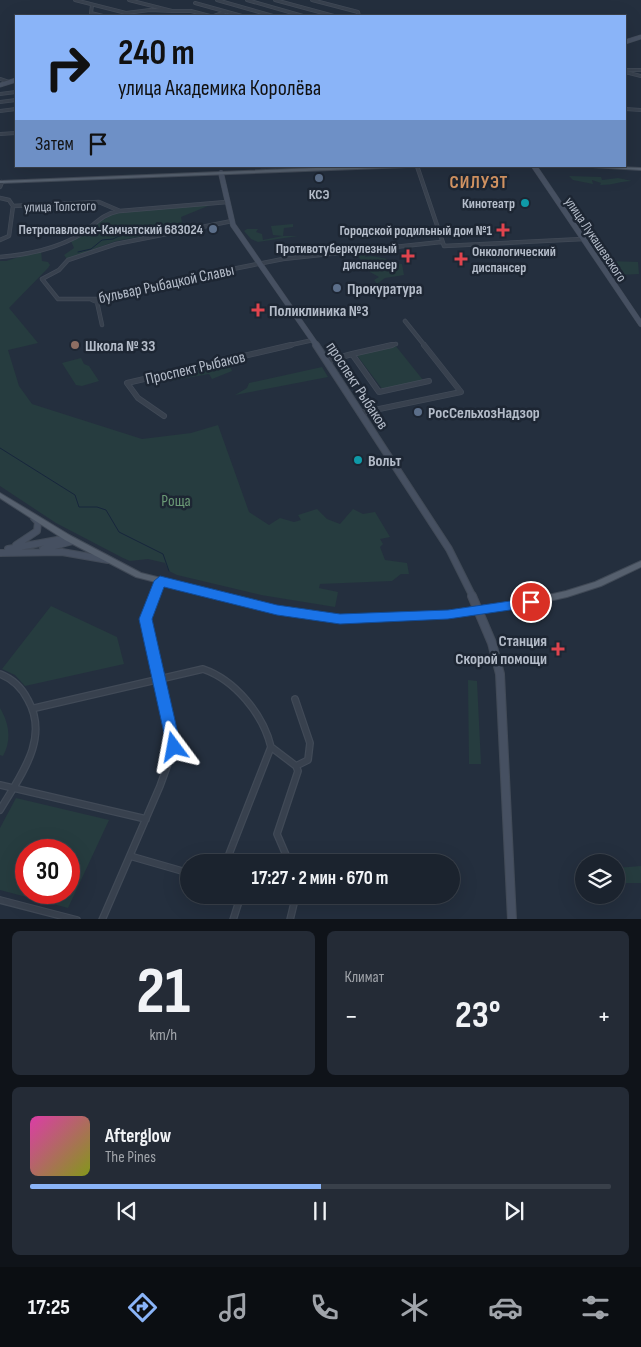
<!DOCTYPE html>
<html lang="ru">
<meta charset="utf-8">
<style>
:root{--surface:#1b232e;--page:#242b36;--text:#f1f3f6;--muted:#a0a4aa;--line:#39404a;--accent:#8ab4f8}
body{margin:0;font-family:"Sofia Sans Condensed",sans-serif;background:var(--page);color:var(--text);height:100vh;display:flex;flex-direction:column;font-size:19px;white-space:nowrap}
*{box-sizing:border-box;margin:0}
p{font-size:16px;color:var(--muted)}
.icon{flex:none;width:28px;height:28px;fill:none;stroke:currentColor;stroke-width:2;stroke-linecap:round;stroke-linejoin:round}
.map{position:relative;height:919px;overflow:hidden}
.details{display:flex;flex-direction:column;gap:12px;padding:12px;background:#0f1319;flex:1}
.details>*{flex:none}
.banner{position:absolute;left:15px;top:15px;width:611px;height:152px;border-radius:0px;box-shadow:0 5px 20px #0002,0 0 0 1px var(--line);background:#8ab4f8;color:#111;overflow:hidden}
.fabs{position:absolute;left:575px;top:854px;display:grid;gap:10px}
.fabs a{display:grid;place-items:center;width:50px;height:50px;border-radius:50%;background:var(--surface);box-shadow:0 5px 20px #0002,0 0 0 1px var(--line);font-size:25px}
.speed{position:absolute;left:15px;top:839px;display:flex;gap:10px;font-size:25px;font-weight:700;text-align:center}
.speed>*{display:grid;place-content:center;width:65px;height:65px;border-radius:50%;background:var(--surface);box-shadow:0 5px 20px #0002,0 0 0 1px var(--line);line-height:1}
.speed .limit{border:8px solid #d22;background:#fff;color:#111}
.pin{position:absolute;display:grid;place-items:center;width:42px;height:42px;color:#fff;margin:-21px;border:2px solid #fff;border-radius:50%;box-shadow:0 1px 5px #0007}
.me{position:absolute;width:55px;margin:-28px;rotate:347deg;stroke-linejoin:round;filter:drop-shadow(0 0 4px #0008)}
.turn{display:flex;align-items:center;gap:18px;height:105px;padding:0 20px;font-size:22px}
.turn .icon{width:65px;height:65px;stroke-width:2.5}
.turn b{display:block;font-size:35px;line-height:42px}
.then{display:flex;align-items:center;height:48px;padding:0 20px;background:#0003;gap:10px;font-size:19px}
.big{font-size:38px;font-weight:700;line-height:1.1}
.details .tile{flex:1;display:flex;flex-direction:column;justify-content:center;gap:8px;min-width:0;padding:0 18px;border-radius:8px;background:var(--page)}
.details .dial{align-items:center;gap:0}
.dial b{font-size:65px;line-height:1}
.song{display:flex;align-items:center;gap:15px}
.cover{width:60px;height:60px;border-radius:8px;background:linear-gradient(135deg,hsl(320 70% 55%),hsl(70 70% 35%))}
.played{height:5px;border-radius:2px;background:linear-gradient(90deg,var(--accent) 50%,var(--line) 50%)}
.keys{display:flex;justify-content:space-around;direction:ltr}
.heat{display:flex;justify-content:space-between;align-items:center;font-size:28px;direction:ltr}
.details .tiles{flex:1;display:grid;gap:12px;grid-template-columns:1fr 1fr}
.tile:last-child{grid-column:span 2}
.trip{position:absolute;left:180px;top:854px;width:280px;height:50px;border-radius:25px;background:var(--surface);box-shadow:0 5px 20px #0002,0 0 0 1px var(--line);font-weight:700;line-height:50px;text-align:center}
.dock{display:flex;height:80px;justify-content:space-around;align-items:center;background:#0b0e12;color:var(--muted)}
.dock .icon{width:35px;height:35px}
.dock .current{color:var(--accent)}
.dock b{font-size:22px;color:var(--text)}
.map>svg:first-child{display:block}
.green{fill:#263c3f;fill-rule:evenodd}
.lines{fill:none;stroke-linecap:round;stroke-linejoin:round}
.stream{stroke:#17263c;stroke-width:1}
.street-far3-casing{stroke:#414a57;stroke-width:4}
.street-far2-casing{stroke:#414a57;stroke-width:4.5}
.street-far1-casing{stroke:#414a57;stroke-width:6}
.street-casing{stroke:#414a57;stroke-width:8}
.secondary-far3-casing{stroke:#414a57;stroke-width:5}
.secondary-far2-casing{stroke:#414a57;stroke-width:6}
.secondary-far1-casing{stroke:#414a57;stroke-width:8}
.secondary-casing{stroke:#414a57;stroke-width:10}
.primary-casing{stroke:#414a57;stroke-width:2}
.street-far3{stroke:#38414e;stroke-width:2.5}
.street-far2{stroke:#38414e;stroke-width:3}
.street-far1{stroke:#38414e;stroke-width:4.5}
.street{stroke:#38414e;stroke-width:5.5}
.secondary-far3{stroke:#465061;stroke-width:4}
.secondary-far2{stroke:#465061;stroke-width:5}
.secondary-far1{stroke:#465061;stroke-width:6}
.secondary{stroke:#465061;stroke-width:8}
.primary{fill:#56606e;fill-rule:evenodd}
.route{fill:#1a73e8;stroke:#114b97}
.service-dot{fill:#5c6f8a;stroke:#1d2633;stroke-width:2}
.culture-dot{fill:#0f9aa8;stroke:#1d2633;stroke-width:2}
.health-dot{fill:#e0444e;stroke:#1d2633;stroke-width:2}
.education-dot{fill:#8d6e63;stroke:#1d2633;stroke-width:2}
.labels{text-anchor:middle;stroke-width:5;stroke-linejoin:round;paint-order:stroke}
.far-poi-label{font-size:14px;font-weight:bold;fill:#b4bcc9;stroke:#1d2633;text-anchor:end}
.far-street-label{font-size:14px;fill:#b4bcc9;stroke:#1d2633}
.street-label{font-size:16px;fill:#b4bcc9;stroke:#1d2633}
.poi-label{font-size:16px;font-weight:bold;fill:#b4bcc9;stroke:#1d2633;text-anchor:start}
.park-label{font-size:16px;fill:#6b9a76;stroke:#1d2633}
.far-district-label{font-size:18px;font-weight:bold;letter-spacing:1px;fill:#d59563;stroke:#1d2633}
</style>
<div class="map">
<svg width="641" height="920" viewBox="0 0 641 920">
<rect width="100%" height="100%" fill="#242f3e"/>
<path class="green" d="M569,176L601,177L602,180L618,178L632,181C620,181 615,185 600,185L601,183L592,180L593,184L573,180Z
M189,206H208L181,217L182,223L157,227L159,233L116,241L67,259L64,255L74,248L71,241L108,217L109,214Z
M293,224V227L284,228L283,236H298L258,242L251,239L244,231L247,229H258L256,232L262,234L263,240L283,236L273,235L271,226Z
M41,250L42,261L48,262L50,265L48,268L9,308L38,343L8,350L19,386L32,404L142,439L191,433L218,425L249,512L269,525L280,518L294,522L301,520L298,515L317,509L327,519L340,524L353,509L363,514L375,512L390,537L380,539L383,544L380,547L385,560L407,563L409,574H401L392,581L320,584L319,588L338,592L335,607L261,595L177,575L169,571L165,563L148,559L130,561L123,558L56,523L0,486V261H6Z
M366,254L365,257L372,256L387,259L382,262H389L385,264V267H391L393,263L402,264L404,275L385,278L377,284L374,280L379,277L370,272L358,256Z
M608,261L638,262L639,274L617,275Z
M395,345L423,380L383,390L356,354Z
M81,358L84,364L89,366L99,381L82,386L76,385L62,363Z
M223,363L229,364L232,371L212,379L209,374L170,381L168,375Z
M322,367L328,377L235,395L247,388L249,383Z
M51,606L117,637L124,664L25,686L15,675L2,669Z
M468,680L477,681L481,764H469Z
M0,708C9,723 12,740 3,756L0,755Z
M16,798L109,820L68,908L0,890V828ZM26,850H69V892H26Z
M641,866V883H616V868Z"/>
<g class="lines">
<path class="stream" d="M129,231L142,227
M78,252L91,249L102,240L113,239L127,232
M0,448L75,495L79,507H97L106,510L119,532L163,554L169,571"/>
<g class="street-far3-casing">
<path id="street-far3" d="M75,0L126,13L150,10L172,11
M129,0L172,11H191L210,16
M217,0L273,16
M247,0L303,16
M275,0L334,16
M312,0L358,12L359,16
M195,3L242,16
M92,5L91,13L103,16
M214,16L225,12
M626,70H641
M625,72L641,76
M0,79L9,82
M0,94L16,92
M0,102L16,100
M625,109L641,110
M0,111L16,109
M0,134L16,133"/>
</g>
<g class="street-far2-casing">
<path id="street-far2" d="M261,166H276
M417,166L444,246L583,239
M0,187L2,182
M0,198L9,200L13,206
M13,206L99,202L120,211L227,202
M232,221L116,244L68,260L59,270L42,279L58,299H100L167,282L283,259L441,242
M0,240L9,236L13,206
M0,257C24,255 54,249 76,237C92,229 100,214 119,211
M92,300L97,302L102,325
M405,321L425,346
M286,346L313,340
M386,346L396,344"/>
</g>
<g class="street-far1-casing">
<path id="street-far1" d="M352,354L392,345
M327,361L352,354L379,392L429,381
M360,413L461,392L424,345
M164,416L138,398L127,383L291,345
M154,597L160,581"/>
</g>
<g class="street-casing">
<path id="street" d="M0,674C13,679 22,688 28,700C50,739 20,776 0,810
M295,699L310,743L308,760L296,766
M35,708L203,669C235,680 263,714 271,747L226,862
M271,747L296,766L298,771L277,834L289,862
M0,785L146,819
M130,856L189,873
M0,900L77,920
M102,920L160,786L174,747L146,619L155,596
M233,920L241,895
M290,920L296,895"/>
</g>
<g class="secondary-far3-casing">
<path id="secondary-far3" d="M625,42L641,37
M0,85L16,80"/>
</g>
<g class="secondary-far2-casing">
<path id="secondary-far2" d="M534,166L641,324
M221,173L233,225L317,346"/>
</g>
<g class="secondary-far1-casing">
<path id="secondary-far1" d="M316,345L449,549L473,597
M16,545L37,531L38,522L34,518
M8,549L68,538
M43,549L73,541
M0,553L62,552L108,560"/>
</g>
<g class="secondary-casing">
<path id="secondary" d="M472,596L492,643L500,674L512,920"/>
</g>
<g class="primary-casing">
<path id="primary" d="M365,166H410L408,167L0,183V181Z
M590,166L641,168V170L592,167Z
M0,493L71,536L141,573L277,607L340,616L448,611L531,599L566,591L595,582L641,561V567L601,586L567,597L531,605L448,617L340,622L277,613L136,577L65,540L0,498Z"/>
</g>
<use href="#street-far3" class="street-far3"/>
<use href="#street-far2" class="street-far2"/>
<use href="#street-far1" class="street-far1"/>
<use href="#street" class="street"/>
<use href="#secondary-far3" class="secondary-far3"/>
<use href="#secondary-far2" class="secondary-far2"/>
<use href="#secondary-far1" class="secondary-far1"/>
<use href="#secondary" class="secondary"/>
<use href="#primary" class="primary"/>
</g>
<path class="route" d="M160,576L277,605L340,614L448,610L531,598L538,602L531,607L448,619L340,624L277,615L164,587L152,619L181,747L179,751L174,753L169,751L167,747L139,619L154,581Z"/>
<g class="service-dot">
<circle cx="319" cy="178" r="5"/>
<circle cx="213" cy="229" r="5"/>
<circle cx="337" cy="288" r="5"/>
<circle cx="418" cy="412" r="5"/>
</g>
<g class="culture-dot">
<circle cx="525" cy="203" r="5"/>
<circle cx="358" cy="460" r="5"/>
</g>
<g class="health-dot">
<path d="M500.5 222.5h5v5h5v5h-5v5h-5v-5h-5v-5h5z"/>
<path d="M405.5 248.5h5v5h5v5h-5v5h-5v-5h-5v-5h5z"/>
<path d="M458.5 251.5h5v5h5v5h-5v5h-5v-5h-5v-5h5z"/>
<path d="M255.5 302.5h5v5h5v5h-5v5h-5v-5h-5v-5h5z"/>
<path d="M555.5 641.5h5v5h5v5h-5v5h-5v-5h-5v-5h5z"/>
</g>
<circle class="education-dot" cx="75" cy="345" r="5"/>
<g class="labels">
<g class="far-poi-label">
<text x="319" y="199" text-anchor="middle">КСЭ</text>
<text x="515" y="208">Кинотеатр</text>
<text x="203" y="234">Петропавловск-Камчатский 683024</text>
<text x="492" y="235">Городской родильный дом №1</text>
<text x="397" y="253">Противотуберкулезный<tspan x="397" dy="16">диспансер</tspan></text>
<text x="472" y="256" text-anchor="start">Онкологический<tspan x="472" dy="16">диспансер</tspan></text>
</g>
<g class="far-street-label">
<text transform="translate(60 206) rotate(-1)" y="5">улица Толстого</text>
<text transform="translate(596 239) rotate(56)" y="5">улица Лукашевского</text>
</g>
<g class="street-label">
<text transform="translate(166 283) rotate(-12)" y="6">бульвар Рыбацкой Славы</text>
<text transform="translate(195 367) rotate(-13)" y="6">Проспект Рыбаков</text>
<text transform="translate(358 385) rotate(57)" y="6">проспект Рыбаков</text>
</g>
<g class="poi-label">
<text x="347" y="294">Прокуратура</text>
<text x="269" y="316">Поликлиника №3</text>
<text x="85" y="351">Школа № 33</text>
<text x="428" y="418">РосСельхозНадзор</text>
<text x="368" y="466">Вольт</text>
<text x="547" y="646" text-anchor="end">Станция<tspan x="547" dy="18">Скорой помощи</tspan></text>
</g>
<g class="park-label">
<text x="176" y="506">Роща</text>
</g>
<g class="far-district-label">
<text x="479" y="188">СИЛУЭТ</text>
</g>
</g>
</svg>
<div class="fabs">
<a><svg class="icon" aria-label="layers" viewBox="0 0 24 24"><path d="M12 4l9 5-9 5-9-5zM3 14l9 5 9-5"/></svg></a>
</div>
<div class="speed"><div class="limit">30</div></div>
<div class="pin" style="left:531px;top:602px;background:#d93025"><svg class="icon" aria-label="arrive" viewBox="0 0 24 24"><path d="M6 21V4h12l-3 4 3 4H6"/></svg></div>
<svg class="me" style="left:174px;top:747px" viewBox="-20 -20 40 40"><path d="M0-17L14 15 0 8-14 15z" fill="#1a73e8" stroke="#fff" stroke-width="4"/></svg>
<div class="trip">17:27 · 2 мин · 670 m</div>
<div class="banner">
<div class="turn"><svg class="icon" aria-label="right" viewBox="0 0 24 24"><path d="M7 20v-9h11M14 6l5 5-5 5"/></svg><div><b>240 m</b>улица Академика Королёва</div></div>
<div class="then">Затем<svg class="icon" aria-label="arrive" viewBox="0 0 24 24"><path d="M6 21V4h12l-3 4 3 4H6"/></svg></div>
</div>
</div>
<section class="details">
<div class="tiles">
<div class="tile dial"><b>21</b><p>km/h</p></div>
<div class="tile"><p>Климат</p>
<div class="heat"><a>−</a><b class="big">23°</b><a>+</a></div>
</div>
<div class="tile">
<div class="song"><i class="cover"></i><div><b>Afterglow</b><p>The Pines</p></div></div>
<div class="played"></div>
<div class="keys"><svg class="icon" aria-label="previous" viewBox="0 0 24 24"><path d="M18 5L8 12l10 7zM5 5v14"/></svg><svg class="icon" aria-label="pause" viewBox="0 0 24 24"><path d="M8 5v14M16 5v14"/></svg><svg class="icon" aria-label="next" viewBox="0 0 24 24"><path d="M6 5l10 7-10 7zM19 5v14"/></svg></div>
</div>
</div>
</section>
<nav class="dock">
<b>17:25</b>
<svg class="icon current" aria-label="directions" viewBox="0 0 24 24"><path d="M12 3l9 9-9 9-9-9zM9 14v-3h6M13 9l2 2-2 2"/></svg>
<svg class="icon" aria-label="music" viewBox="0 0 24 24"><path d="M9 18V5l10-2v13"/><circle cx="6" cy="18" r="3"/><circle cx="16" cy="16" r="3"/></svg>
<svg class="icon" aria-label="phone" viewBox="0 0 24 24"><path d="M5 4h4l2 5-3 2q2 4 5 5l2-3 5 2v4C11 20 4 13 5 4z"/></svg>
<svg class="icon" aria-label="climate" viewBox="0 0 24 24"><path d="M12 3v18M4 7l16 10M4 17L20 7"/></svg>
<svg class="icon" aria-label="car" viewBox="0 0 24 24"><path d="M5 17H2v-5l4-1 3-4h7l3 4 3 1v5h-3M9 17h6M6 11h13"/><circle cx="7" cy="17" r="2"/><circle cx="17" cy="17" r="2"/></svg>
<svg class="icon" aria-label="filters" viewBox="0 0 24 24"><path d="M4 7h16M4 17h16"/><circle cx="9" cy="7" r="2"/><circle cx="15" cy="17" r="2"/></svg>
</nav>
